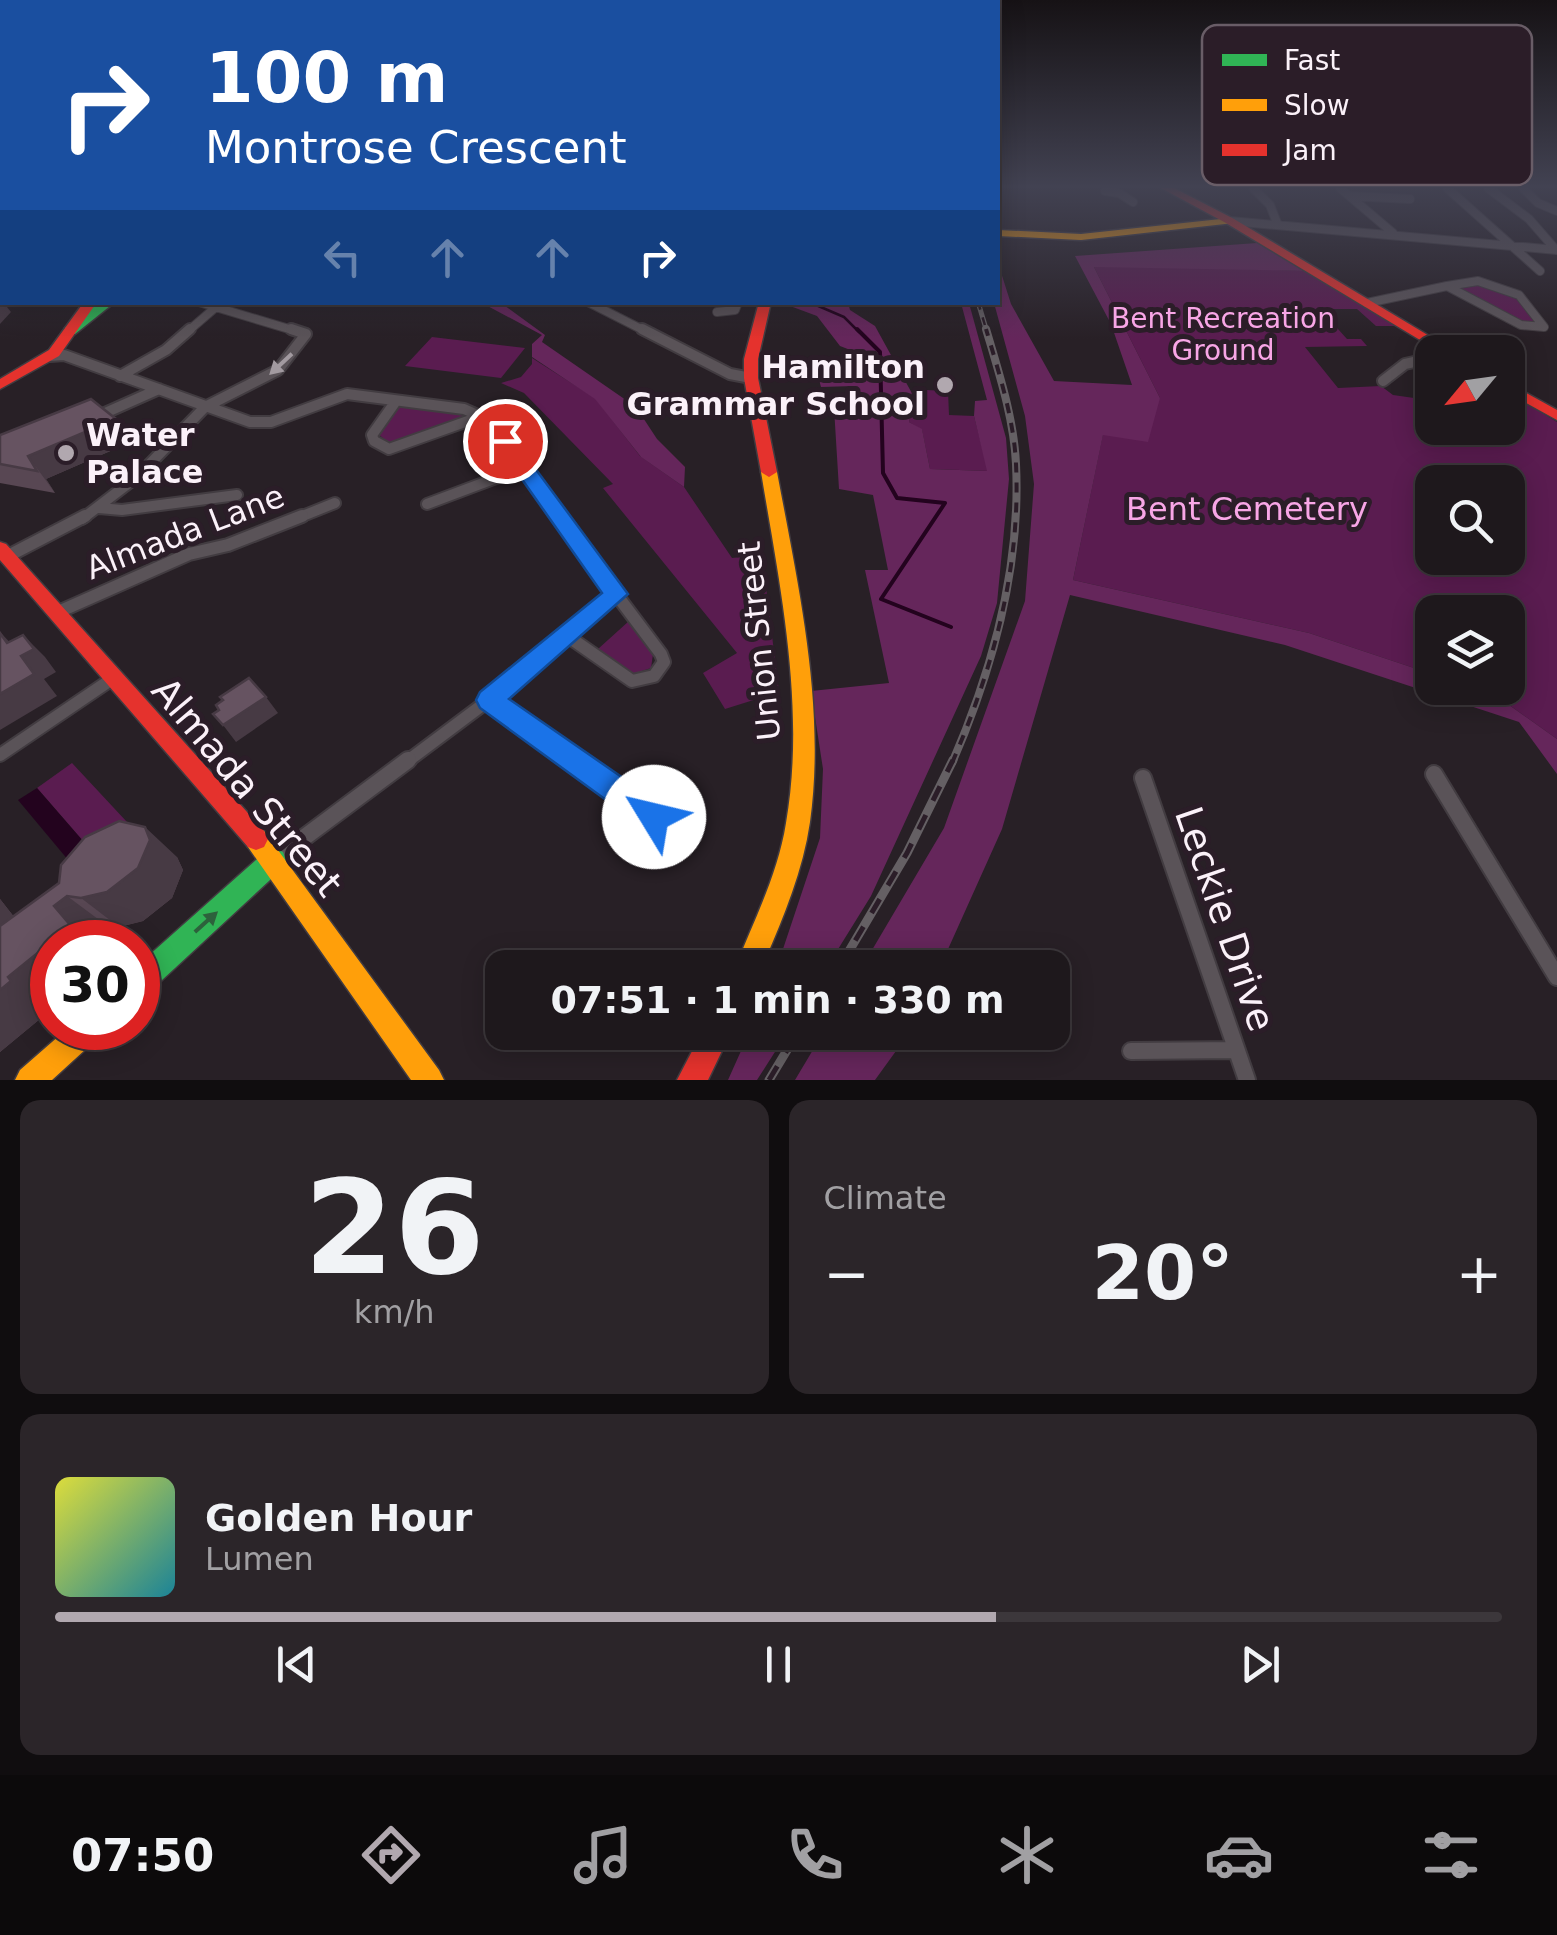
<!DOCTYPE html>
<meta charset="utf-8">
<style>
:root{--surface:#1e181c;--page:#2b2529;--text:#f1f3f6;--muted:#a1a0a3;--line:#3c373b;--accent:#b1a8af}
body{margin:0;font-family:"DejaVu Sans",sans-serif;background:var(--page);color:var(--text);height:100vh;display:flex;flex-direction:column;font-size:38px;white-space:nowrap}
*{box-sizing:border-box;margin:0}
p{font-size:32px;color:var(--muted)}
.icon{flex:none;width:55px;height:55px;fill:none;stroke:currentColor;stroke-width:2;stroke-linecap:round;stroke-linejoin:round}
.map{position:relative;height:1080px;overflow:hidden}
.drawer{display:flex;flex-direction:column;gap:20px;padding:20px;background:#100d0f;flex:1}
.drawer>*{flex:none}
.banner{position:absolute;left:0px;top:0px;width:1000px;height:305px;box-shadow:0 5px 25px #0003,0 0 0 2px var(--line);background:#1a4fa0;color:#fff;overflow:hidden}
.needle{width:65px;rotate:241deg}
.buttons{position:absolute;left:1415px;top:335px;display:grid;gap:20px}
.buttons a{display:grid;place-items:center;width:110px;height:110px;border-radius:20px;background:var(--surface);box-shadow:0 5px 25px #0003,0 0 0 2px var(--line);font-size:50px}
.speed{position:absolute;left:30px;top:920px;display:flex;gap:20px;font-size:50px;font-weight:700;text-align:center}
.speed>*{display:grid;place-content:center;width:130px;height:130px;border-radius:50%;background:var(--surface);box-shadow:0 5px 25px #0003,0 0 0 2px var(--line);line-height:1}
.speed .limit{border:15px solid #d22;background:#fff;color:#111}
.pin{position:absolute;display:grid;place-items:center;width:85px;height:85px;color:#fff;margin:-42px;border:5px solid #fff;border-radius:50%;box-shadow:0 2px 10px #0007}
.me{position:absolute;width:110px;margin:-55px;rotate:306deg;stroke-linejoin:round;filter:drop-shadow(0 0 8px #0008)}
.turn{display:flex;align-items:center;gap:35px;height:210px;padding:0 40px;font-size:45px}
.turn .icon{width:130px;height:130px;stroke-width:2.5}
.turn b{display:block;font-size:70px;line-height:85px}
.lanes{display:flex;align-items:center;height:95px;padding:0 40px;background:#0003;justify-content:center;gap:50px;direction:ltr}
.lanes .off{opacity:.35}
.big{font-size:75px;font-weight:800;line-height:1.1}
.drawer .tile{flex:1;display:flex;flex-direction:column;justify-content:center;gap:15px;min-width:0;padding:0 35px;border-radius:20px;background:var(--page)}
.drawer .dial{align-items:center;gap:0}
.dial b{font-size:130px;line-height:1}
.song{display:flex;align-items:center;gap:30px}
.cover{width:120px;height:120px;border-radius:15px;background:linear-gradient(135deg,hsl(60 70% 55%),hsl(190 70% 35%))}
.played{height:10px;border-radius:5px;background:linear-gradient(90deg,var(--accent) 65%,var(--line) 65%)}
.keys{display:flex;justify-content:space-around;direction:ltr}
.heat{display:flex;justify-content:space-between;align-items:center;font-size:55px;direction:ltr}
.drawer .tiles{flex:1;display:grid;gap:20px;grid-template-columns:1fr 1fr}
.tile:last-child{grid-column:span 2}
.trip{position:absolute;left:485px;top:950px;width:585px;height:100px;border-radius:20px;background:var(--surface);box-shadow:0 5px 25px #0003,0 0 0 2px var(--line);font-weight:800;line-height:100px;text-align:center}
.tab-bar{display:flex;height:160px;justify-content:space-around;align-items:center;background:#0c0a0b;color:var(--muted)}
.tab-bar .icon{width:70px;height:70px}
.tab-bar .active{color:var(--accent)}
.tab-bar b{font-size:45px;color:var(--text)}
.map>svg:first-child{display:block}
.green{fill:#5a1c50;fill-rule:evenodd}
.forest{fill:#65265b}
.water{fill:#23031e}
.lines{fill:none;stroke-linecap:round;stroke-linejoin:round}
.stream-far1{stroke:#23031e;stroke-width:2.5}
.stream{stroke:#23031e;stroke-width:4}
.street-far3-casing{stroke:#423c41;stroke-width:10}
.street-far2-casing{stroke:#423c41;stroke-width:14}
.street-far1-casing{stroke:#423c41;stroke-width:16}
.street-casing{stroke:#423c41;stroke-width:20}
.fast-casing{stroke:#423c41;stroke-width:3}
.slow-casing{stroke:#423c41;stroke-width:3}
.jam-casing{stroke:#423c41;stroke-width:3}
.street-far3{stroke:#5a5358;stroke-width:8}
.street-far2{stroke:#5a5358;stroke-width:10}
.street-far1{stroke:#5a5358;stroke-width:12}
.street{stroke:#5a5358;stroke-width:16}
.fast{fill:#30b455;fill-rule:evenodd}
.slow{fill:#ff9f0a;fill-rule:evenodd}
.jam{fill:#e5322d;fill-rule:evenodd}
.rail-far2-casing{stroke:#656064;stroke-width:5}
.rail-far1-casing{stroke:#656064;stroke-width:8}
.rail-casing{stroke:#656064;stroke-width:9}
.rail-far2{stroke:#2b1d28;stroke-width:2.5;stroke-dasharray:8;stroke-linecap:butt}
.rail-far1{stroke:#2b1d28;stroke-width:4;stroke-dasharray:10;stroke-linecap:butt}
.rail{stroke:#2b1d28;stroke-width:5;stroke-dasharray:16;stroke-linecap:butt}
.wall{fill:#584753}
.shaded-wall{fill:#473a44}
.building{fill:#665361;stroke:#473a44;stroke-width:2.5}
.oneway{fill:#a29aa0}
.oneway2{fill:#2d613c}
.route{fill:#1a73e8;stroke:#114b97;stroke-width:2.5}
.poi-dot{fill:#b1a8af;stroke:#2b1d28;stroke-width:4}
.labels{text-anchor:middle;stroke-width:10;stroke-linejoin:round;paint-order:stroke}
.far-park-label{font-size:28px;fill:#f8a6e6;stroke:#2b1d28}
.poi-label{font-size:32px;font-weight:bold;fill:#fbf1f9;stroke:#2b1d28;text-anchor:end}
.park-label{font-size:32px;fill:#f8a6e6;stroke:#2b1d28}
.street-label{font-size:32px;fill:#fbf1f9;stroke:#2b1d28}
.near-street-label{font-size:38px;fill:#fbf1f9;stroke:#2b1d28}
.key{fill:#2b1d28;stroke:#695d67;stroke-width:2.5}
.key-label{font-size:28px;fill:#fbf1f9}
</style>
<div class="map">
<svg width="1557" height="1080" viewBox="0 0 1557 1080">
<rect width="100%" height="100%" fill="#282026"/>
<path class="green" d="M1097,264L1305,271L1398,326H1376L1357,309H1320L1347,339H1361L1367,346L1305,347L1338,388L1381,386L1393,395L1421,399L1432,396V428H1508V392L1557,422V739L1505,702L1473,688H1508V612H1432V674L1309,633L1073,580L1103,434L1160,398L1094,267ZM1432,482H1508V558H1432Z
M1472,283L1513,294L1539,323L1526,324L1456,286Z
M432,337L525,348L501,378L405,366Z
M532,358L595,398L640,456L684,487L732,558L762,555L779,692L725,709L703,673L737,653L603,488L613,484L524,393L501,383L521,377L532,364Z
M925,390L948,391L949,415L974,416L988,471L930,469L922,430L909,422L914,397H924Z
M403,406L459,413L465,417L390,444L378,434L397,408Z
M629,621L653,654L651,668L633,674L598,649Z
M72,763L140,836L103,864L37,788Z"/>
<path class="forest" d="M1257,243L1305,271L1094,267L1160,398L1148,442L1103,435L1073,580L1309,633L1432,674V688H1475L1502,700L1557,739V774L1519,722L1285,645L1070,595L1002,829L940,967H862L944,828L1025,601L1034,484L1025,416L994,303L998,302V263L1011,304L1054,381L1132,385L1111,324L1075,256Z
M482,303H501L545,335L542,342L636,407L657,439L685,467L684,487L641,457L595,399L532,357V344L542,335Z
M782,303H848L850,310L875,326L914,397L909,422L922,429L930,469L987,471L974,416L975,401L987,400L961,303H969L1006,438L1009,479L997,603L981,656L871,896L827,967H777L820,838L823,769L811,691L889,683L865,570H888L873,495L839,489L834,408L857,405L854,386L821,387L816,369L855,367L858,353L840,346L817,316Z
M749,1033H787L757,1080H728Z
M823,1033V1032L909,1033L875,1080H795Z"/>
<path class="water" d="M37,788L103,864L84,879L18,800Z"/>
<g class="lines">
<path class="stream-far1" d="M809,302L844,317L859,332"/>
<path class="stream" d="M857,329L880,352L883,473L897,498L945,503L881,599L951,627"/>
<g class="street-far3-casing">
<path id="street-far3" d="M1253,188L1270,205L1277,223
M1340,188L1393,233
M1447,188L1540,271
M1488,188L1529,219L1556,250
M1523,188L1538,203L1557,211
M1105,191L1119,193L1133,202
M1350,196L1410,199
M1230,221L1557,250
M1478,281L1519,295L1544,327L1521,325L1447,286Z
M199,302L299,332
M588,302L647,332
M1367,303L1447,286
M717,312L735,310L738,302
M187,332L216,307"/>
</g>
<g class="street-far2-casing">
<path id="street-far2" d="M642,329L730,374L751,378
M50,356L64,355L250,422H271L347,394L464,409L491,421L502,437
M120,376L166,350L190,329
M1383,381L1405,364L1432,358
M396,401L372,435L374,441L389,449L482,416
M96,417L159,389
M505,441L561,519
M139,475L205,407L278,370L306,334L291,329
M427,504L523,468
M99,508L122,510L237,495
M82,519L133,480
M295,519L335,503"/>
</g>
<g class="street-far1-casing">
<path id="street-far1" d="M8,556L85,516
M56,613L189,554L228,545L302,516
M566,635L632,681L654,676L664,662L661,654L616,594
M489,700L577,763
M0,755L115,677
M405,763L489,700L616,594L560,516"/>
</g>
<g class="street-casing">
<path id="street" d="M574,760L654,817
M1434,774L1557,977
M1143,778L1247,1080
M274,860L408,760
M1131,1051L1236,1050"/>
</g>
<g class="fast-casing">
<path id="fast" d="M100,302H115L75,334H65V328Z
M274,848L283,852L286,860L283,868L148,993L138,996V965L265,852Z"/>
</g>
<g class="slow-casing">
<path id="slow" d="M1230,218L1235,221L1234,223L1081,240L998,236V230L1081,234Z
M769,467L777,472C798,585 826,706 810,822C803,870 784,916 765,960L762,968H735C754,920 778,874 786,823C806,708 780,586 761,472Z
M256,828L264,831L439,1070L444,1080H411L248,847L244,839L248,831Z
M68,1028H102L98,1038L52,1080H15L20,1070Z"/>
</g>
<g class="jam-casing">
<path id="jam" d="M1161,188H1174L1234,219L1456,352H1440L1226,223Z
M84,302H97L59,356L0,389V379L49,350Z
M759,302H771L758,359V378L777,472L769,477L761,472L744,378V359Z
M1508,383L1557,410V420L1508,393Z
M0,542L6,544L264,831L268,839L264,847L256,850L248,847L0,560Z
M702,1032H731L708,1080H677Z"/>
</g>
<use href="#street-far3" class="street-far3"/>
<use href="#street-far2" class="street-far2"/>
<use href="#street-far1" class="street-far1"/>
<use href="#street" class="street"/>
<use href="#fast" class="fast"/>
<use href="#slow" class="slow"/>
<use href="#jam" class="jam"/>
<g class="rail-far2-casing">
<path id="rail-far2" d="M978,302L987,332"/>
</g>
<g class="rail-far1-casing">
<path id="rail-far1" d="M952,763C993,669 1021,568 1016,464C1014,419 999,373 986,329"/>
</g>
<g class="rail-casing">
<path id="rail" d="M839,968L907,853L953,760
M769,1080L798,1032"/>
</g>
<use href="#rail-far2" class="rail-far2"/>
<use href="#rail-far1" class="rail-far1"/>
<use href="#rail" class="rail"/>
</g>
<path class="wall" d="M674,302H721L711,307L674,304Z
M116,419L131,442L46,479L55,493L0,483V435Z
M177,857L183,870L172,898L143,921L119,927L106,925L94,934L52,942V1009L0,1052V899L14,917L59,883Z"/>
<path class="shaded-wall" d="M2,276V302H11L7,307L11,312L0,324V279Z
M116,419L131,442L46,479L55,493L28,456Z
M0,632L19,652L23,635L45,657L56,672L44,679L57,696L0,730V694L7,643Z
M266,697L278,713L236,742L223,725Z
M145,827L177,857L183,870L172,898L143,921L119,927L81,898Z
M67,896L106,925L94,934L101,942H52V1009L0,1052V990L8,977L0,926V899L41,951L54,906Z"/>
<path class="building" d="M91,399L116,419L28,456L37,471L0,464V435Z
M0,633L7,643L23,635L34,649L21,656L34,674L0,694Z
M249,678L266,697L223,725L213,714L219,710L216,705L223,700L220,697Z
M119,821L145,827L150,840L138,868L107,892L81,898L67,896L54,906L71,926L8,977L11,981L0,990V926L59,883L61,865L85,837Z"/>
<defs><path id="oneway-solid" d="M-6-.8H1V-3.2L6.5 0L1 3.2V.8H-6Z" transform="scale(2.5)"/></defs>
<use class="oneway" href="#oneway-solid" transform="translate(281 364) rotate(137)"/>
<use class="oneway2" href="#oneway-solid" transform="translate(206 922) rotate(-42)"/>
<linearGradient id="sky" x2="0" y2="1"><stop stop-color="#161215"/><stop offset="0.55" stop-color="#424252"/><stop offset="1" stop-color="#424252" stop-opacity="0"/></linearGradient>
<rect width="1557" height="339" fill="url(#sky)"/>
<path class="route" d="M505,435L512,437L628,594L509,699L665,807L669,817L665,827L654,831L643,827L480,708L476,700L480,692L602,593L495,441Z"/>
<g class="poi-dot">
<circle cx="945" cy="385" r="10"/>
<circle cx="66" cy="453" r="10"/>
</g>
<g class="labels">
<g class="far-park-label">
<text x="1223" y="328">Bent Recreation<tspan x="1223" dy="32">Ground</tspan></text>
</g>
<g class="poi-label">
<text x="925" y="378">Hamilton<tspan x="925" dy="37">Grammar School</tspan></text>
<text x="86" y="446" text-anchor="start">Water<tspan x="86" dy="37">Palace</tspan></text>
</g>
<g class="park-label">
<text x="1247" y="520">Bent Cemetery</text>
</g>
<g class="street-label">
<text transform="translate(185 532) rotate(-21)" y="11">Almada Lane</text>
<text transform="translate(759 641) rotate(-96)" y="11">Union Street</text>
</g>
<g class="near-street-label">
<text transform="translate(247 787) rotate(50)" y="13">Almada Street</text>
<text transform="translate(1225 919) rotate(71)" y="13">Leckie Drive</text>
</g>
</g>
<rect x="1202" y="25" width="330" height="160" rx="15" class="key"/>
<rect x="1222" y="54" width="45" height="12" fill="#30b455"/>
<rect x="1222" y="99" width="45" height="12" fill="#ff9f0a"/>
<rect x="1222" y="144" width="45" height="12" fill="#e5322d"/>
<g class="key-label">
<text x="1284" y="70">Fast</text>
<text x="1284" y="115">Slow</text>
<text x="1284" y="160">Jam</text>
</g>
</svg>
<div class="buttons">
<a><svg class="needle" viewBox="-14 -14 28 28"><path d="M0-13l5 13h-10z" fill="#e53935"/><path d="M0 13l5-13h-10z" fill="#a1a0a3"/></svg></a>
<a><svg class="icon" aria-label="search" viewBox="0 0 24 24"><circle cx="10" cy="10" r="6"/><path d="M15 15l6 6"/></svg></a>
<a><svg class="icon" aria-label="layers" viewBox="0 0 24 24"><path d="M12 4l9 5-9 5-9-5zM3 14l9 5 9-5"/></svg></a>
</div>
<div class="speed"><div class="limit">30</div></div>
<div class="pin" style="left:505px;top:441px;background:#d93025"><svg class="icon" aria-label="arrive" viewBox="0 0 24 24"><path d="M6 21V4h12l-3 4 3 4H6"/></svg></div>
<svg class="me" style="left:654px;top:817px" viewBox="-20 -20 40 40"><circle r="19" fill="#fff"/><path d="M0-13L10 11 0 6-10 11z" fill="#1a73e8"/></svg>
<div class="trip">07:51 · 1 min · 330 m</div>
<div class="banner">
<div class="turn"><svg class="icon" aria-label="right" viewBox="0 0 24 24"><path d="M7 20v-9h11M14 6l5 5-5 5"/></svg><div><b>100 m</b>Montrose Crescent</div></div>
<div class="lanes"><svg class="icon off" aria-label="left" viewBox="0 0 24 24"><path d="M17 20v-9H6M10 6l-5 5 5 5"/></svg><svg class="icon off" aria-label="ahead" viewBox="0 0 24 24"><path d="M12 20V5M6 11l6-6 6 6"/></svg><svg class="icon off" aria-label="ahead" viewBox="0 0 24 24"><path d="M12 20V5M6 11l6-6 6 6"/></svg><svg class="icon" aria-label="right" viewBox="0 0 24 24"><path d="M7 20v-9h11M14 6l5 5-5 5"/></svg></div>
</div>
</div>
<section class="drawer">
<div class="tiles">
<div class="tile dial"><b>26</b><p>km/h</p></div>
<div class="tile"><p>Climate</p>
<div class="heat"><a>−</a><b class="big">20°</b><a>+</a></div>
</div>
<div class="tile">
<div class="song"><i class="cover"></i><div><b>Golden Hour</b><p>Lumen</p></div></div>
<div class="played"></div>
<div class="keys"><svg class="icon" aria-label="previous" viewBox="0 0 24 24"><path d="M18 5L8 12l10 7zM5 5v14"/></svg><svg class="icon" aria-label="pause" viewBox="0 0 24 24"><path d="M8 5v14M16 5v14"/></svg><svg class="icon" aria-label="next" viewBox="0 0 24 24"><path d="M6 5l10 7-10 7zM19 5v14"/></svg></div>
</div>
</div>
</section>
<nav class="tab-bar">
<b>07:50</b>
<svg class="icon active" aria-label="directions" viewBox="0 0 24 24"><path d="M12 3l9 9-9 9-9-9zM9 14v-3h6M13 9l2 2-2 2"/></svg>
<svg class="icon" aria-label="music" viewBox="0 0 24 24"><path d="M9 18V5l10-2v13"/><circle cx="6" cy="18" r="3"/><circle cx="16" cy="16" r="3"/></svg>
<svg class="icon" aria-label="phone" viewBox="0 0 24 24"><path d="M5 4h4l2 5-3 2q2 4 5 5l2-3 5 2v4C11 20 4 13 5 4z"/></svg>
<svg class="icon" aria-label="climate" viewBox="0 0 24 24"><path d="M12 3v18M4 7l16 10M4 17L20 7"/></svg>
<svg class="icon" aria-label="car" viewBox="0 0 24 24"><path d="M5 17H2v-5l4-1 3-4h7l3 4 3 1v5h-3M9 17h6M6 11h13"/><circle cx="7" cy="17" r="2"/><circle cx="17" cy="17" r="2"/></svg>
<svg class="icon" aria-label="filters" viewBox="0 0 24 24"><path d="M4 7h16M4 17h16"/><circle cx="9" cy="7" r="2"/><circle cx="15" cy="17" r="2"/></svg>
</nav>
